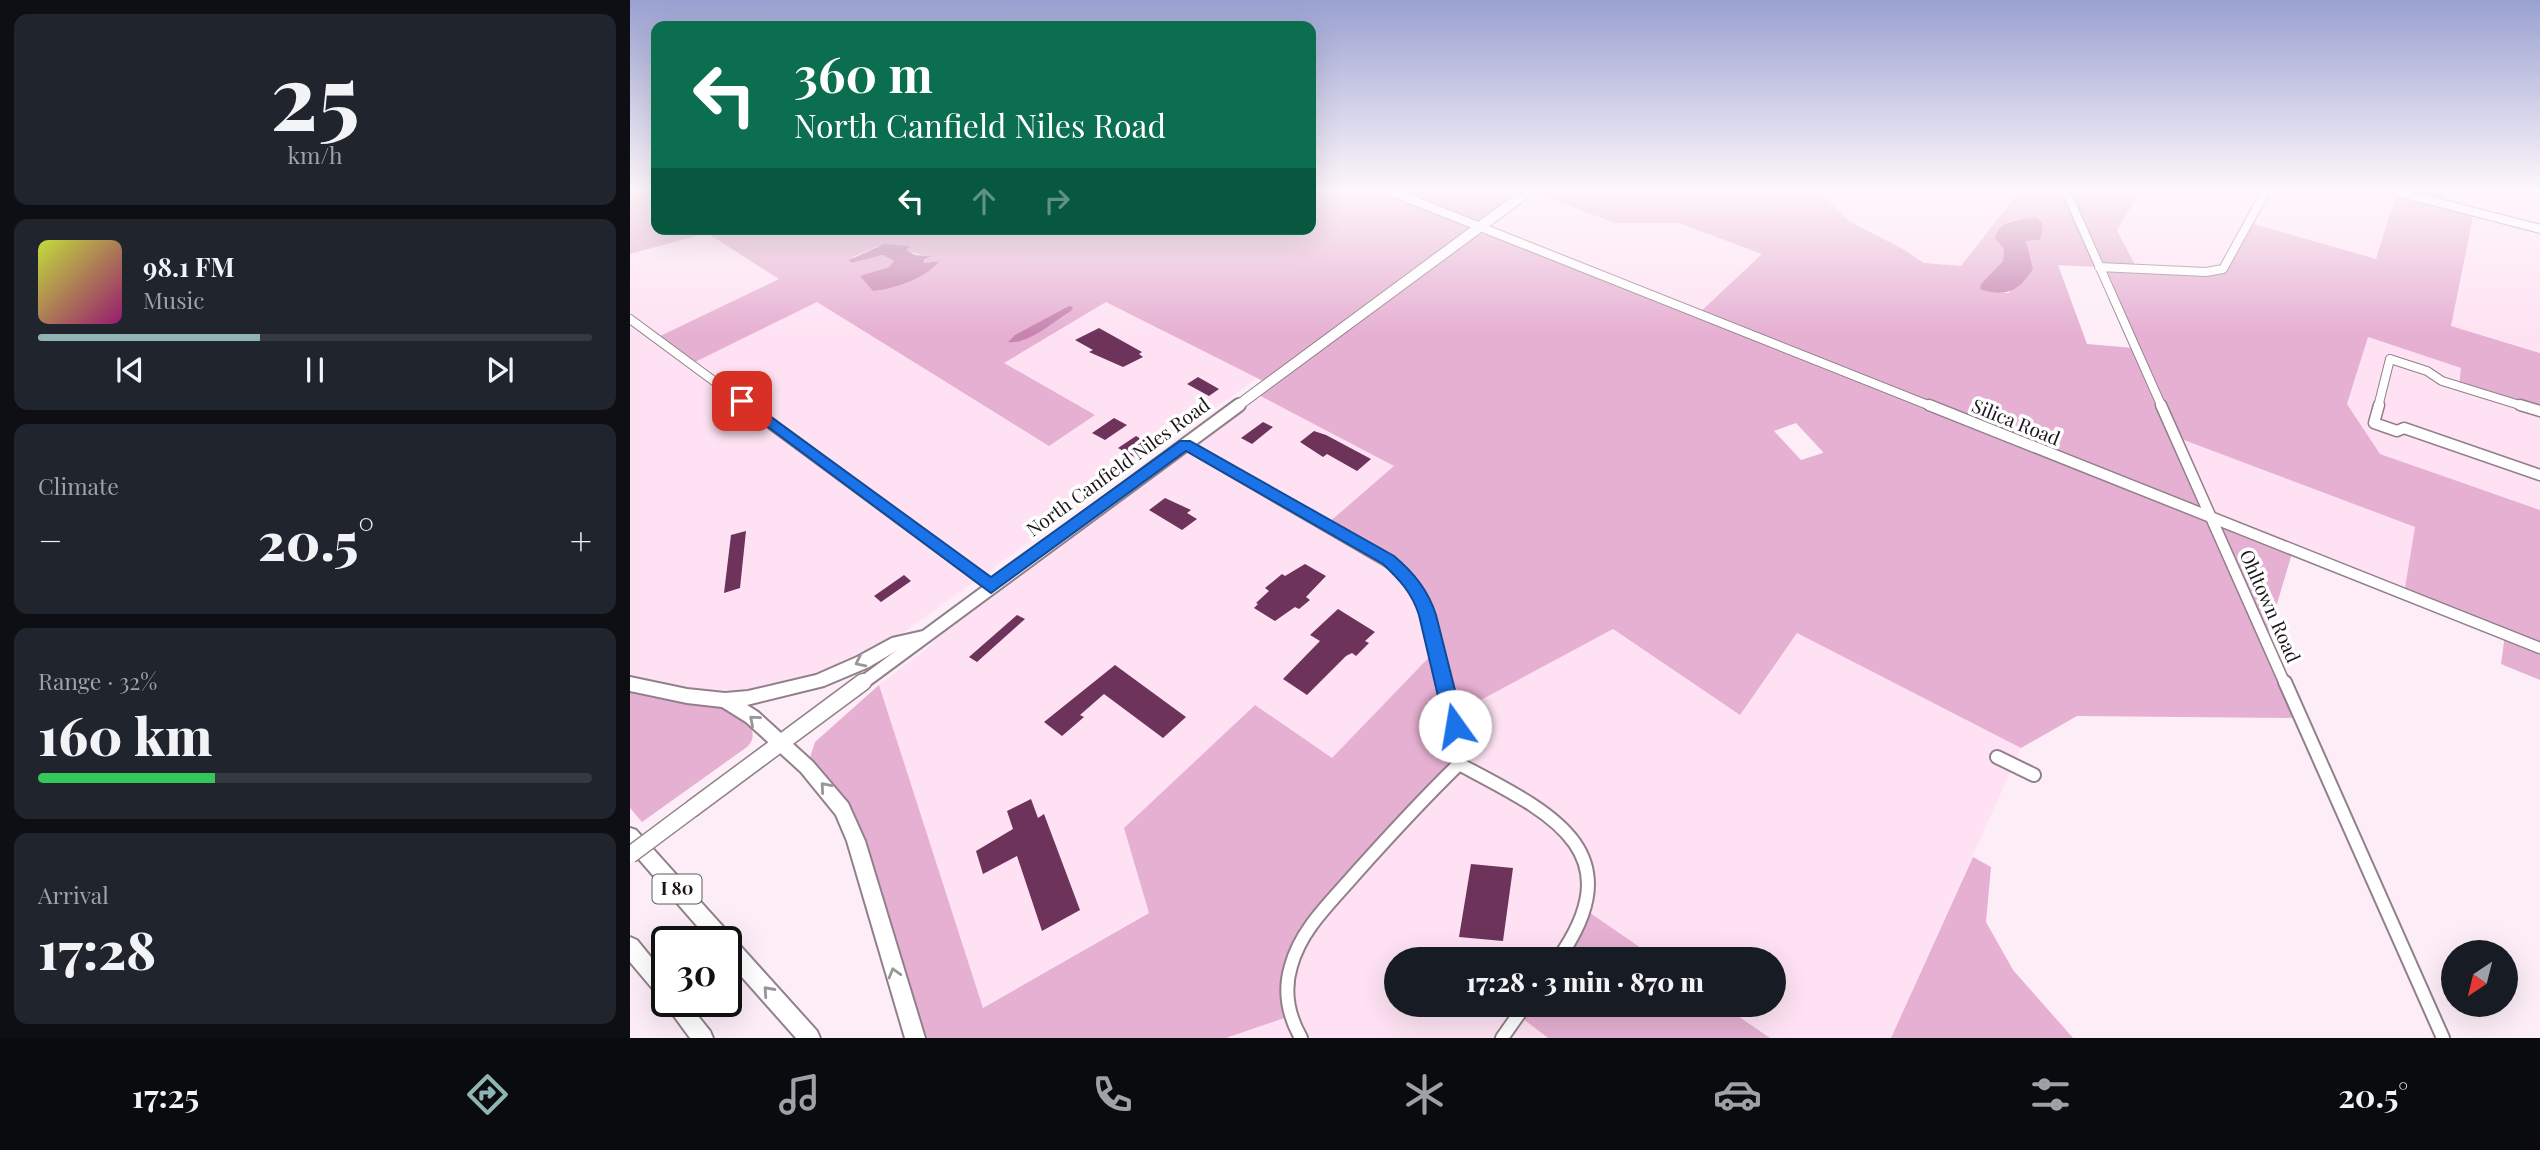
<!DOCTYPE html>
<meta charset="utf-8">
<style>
:root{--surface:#171b24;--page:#20242c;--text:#f1f3f6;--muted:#9ea1a6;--line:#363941;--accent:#90b4b4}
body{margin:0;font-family:"Playfair Display",serif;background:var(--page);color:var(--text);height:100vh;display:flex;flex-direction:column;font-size:26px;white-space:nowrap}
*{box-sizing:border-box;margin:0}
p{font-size:23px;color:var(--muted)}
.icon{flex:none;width:38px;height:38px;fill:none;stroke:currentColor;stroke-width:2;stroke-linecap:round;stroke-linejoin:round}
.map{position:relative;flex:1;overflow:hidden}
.sheet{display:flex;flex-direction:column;gap:14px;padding:14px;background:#0d0f14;width:630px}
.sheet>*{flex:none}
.hud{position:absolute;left:21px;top:21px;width:665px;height:214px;border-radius:14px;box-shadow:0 7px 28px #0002;background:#0b6e4f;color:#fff;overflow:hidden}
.needle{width:46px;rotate:215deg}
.fabs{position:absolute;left:1811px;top:940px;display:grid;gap:14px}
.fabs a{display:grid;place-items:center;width:77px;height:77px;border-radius:50%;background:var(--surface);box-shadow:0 7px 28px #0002;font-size:35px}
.speed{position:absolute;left:21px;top:926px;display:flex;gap:14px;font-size:35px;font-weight:700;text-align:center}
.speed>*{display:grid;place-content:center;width:91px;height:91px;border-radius:50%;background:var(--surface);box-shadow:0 7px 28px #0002;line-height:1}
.speed .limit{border:4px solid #111;border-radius:10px;background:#fff;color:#111}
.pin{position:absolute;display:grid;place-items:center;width:60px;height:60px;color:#fff;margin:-30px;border-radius:14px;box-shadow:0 4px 10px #0006}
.me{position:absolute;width:77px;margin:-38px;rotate:347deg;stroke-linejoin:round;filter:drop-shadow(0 0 5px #0008)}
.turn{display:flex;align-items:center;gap:24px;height:147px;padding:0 28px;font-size:32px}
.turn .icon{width:91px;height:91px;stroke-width:2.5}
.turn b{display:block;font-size:49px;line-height:60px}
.lanes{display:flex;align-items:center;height:66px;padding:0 28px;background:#0003;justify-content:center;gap:35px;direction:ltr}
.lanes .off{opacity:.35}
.big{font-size:52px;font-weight:800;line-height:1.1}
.sheet .card{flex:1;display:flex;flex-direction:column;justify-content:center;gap:10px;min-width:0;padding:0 24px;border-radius:14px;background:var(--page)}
.sheet .dial{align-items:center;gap:0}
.dial b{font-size:91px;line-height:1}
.song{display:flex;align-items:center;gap:21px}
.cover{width:84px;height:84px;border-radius:10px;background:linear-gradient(135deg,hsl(70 70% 55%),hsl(320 70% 35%))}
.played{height:7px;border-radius:4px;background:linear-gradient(90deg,var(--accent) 40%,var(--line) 40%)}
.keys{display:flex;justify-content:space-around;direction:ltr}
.heat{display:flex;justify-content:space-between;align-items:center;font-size:38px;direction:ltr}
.charge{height:10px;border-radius:5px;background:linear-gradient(90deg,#34c759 32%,var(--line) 0)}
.trip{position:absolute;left:754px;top:947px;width:402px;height:70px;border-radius:35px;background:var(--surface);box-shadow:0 7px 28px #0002;font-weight:800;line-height:70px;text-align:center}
.tabs{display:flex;height:112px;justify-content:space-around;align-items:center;background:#090b0e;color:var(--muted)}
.tabs .icon{width:49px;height:49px}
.tabs .selected{color:var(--accent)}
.tabs b{font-size:32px;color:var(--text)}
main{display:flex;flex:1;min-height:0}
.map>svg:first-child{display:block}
.built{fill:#fee2f3}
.green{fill:#e6b0d2;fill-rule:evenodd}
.water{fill:#c684af}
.building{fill:#6d335b}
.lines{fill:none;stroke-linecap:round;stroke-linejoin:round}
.minor-far2-casing{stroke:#91808b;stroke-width:10}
.minor-far1-casing{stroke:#91808b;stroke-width:13}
.minor-casing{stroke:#91808b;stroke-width:16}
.major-far2-casing{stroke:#91808b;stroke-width:12}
.major-far1-casing{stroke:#91808b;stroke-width:16}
.major-casing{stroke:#91808b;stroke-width:19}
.highway-casing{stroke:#91808b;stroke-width:4}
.minor-far2{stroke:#fff;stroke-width:8}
.minor-far1{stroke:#fff;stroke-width:10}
.minor{stroke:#fff;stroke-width:12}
.major-far2{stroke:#fff;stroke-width:10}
.major-far1{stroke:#fff;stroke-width:12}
.major{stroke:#fff;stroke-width:16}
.highway{fill:#fff;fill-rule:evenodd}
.major-bridge-casing{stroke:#91808b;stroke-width:19;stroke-linecap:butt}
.major-bridge{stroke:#fff;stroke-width:16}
.oneway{stroke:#999698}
.route{fill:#1a73e8;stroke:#114b97;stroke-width:2}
.labels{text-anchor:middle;stroke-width:7;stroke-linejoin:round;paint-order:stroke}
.shield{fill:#fff;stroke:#605b5e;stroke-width:2}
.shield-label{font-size:18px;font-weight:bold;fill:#1c1519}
.street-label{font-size:19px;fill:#1c1519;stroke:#fff}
</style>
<main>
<section class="sheet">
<div class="card dial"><b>25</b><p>km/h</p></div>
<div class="card">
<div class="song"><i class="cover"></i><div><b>98.1 FM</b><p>Music</p></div></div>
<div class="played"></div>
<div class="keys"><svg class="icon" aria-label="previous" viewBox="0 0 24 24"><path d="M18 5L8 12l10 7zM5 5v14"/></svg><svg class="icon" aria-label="pause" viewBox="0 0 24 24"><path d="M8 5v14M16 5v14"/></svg><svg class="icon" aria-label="next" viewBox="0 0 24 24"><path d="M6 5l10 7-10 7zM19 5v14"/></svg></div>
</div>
<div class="card"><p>Climate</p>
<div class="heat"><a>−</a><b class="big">20.5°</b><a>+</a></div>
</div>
<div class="card"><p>Range · 32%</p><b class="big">160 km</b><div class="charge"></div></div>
<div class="card"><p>Arrival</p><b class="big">17:28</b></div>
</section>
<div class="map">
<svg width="1910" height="1038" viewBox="0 0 1910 1038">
<rect width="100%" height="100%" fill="#fdedf7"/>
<path class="built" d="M1186,189H1391L1331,266L1294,264L1273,249L1219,222Z
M1512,189H1591L1631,200L1637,189H1756L1767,192L1746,259L1620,223L1593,269H1507L1487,230Z
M1815,189H1910V352L1821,326L1844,212L1812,203Z
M898,191L985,223H1049L1132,254L1068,314L850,227Z
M77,233L328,390L476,302L627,378L274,632L242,651L200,670L161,683L120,691L64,690L0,676V254Z
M1737,337L1831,368L1829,385L1910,411V510L1749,454L1717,404Z
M625,393L765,466L777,576L806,650L702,759L624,705L580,748L519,912L353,1008L249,685L295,650L361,586Z
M1546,437L1786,527L1774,594L1582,518Z
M983,629L1110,715L1167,633L1391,748L1261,1038H1140L1092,1005L1144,1004V959H1027L957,910L928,959H766V1004L896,1005L889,1015L918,1038H596L660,1016L664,954L823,715Z"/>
<path class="green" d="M0,189H26V229H681V189H1186L1220,222L1273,249L1294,263L1331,266L1391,189H1512L1487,230L1507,269L1588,271L1620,223L1746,259L1767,192L1757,189H1815L1813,203L1844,212L1821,326L1910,353V411L1829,386L1831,368L1738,337L1717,404L1750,454L1910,510V680L1871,664L1875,634L1774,594L1785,527L1546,437L1582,518L1663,550L1636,641L1670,718L1447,716L1391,748L1167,633L1110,715L983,629L823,715L829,764L782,810L664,954L660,1016L596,1038H285L226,841L177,767L185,742L249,685L353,1008L519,913L494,828L625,705L702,758L806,650L784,585L697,524L764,466L625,393L637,383L476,302L374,363L465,415L419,446L187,302L61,364L26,338L149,279L77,233L0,254ZM898,191L985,223H1049L1132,254L1068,314L851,226ZM1395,219L1409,240L1396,241L1398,254L1379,293H1370L1364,273L1373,261L1378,221ZM248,246L298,256L293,263L309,261C300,277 262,290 243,291L231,276L259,267L264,261L253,255L222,263L223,257ZM1428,265L1469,267L1504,348L1457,344ZM1166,423L1193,452V453L1171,460L1144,431Z
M0,689L94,709L120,723C123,733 125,739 117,747L12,822L0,808Z
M1343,857L1361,867L1356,922L1383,970L1443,1038H1261Z
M956,910L1027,959H928Z
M896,1005H1092L1140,1038H918L888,1015Z"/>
<path class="water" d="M1406,217L1413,224L1410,240L1396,241L1403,269C1389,291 1376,298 1350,289L1351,284L1373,261L1374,249L1365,238C1370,218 1390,221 1406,217Z
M254,244L277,246L280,247L276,250L285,255L300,256L294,260V263L309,261C300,277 262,290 243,291L230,276L259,267L264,261L253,255L222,263L219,260Z
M439,306L443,307L441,311C424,321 398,345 378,342L385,335Z"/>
<path class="building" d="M469,328L512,352L509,354L513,357L493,367L459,352L463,350L445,340Z
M568,377L589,389L579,396L557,384Z
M484,418L497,425L475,440L462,433Z
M633,422L643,427L622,444L611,438Z
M684,431L696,435L741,459L727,471L697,454L693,457L670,442Z
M506,436L527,448L510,460L488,448Z
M535,498L561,510L557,513L567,519L552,530L519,510Z
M116,531L110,588L94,593L101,535Z
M675,564L696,576L676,597L680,600L669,609L665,607L645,621L624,608L628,604L626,603L639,591L635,588L652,574L655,576Z
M274,575L281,581L251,602L244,596Z
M708,609L745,632L735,641L739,643L726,656L722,653L716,656L677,695L653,679L690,641L680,635Z
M387,615L395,619L347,662L339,657Z
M485,665L556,717L533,738L474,694L450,715L454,717L432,736L414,722Z
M401,799L408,818L414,814L450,910L412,931L387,856L353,874L346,851L383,829L377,811Z
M841,864L883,868L873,941L829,937Z"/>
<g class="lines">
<g class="minor-far2-casing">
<path id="minor-far2" d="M755,189L1303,407
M1435,189L1532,407
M1756,189L1910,229
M1469,267L1576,272L1593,269L1637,189
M0,319L119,407
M1748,407L1760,359L1797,371L1812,381L1896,407"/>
</g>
<g class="minor-far1-casing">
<path id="minor-far1" d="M116,405L361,586
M1299,405L1910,648
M1531,405L1655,684
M1749,405L1744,423L1767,431L1774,428L1910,475
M1890,405L1910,411
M555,444L765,566C799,597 804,642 815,684"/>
</g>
<g class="minor-casing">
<path id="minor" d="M815,682L823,715L829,764
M1655,682L1813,1038
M1367,757L1404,775
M829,764C917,811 1006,849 928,959
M671,1038C658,1015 653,992 661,966C671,929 701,902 725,874C759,836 793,799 829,764
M872,1038L896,1004"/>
</g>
<g class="major-far2-casing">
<path id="major-far2" d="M606,407L901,189"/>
</g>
<g class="major-far1-casing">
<path id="major-far1" d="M231,684L609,405"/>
</g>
<g class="major-casing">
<path id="major" d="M63,808L233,682"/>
</g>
<g class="highway-casing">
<path id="highway" d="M293,631L298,633L301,637L298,641L271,648L239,667L194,686L117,705L128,712L183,762L218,803L235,841L295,1038H275L217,841L206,815L171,772L116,722L92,707L57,703L0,691V677L57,689L95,693L118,691L186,675L227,657L262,638Z
M0,828L6,830L187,1031L190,1038H166L96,959V942H81L0,849Z
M0,937L7,940L37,977V1001H56L80,1031L83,1038H60L33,1001L0,962Z"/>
</g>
<use href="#minor-far2" class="minor-far2"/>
<use href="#minor-far1" class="minor-far1"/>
<use href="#minor" class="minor"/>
<use href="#major-far2" class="major-far2"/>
<use href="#major-far1" class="major-far1"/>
<use href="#major" class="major"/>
<use href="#highway" class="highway"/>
<g class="major-bridge-casing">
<path id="major-bridge" d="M0,855L63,808"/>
</g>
<use href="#major-bridge" class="major-bridge"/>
</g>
<defs><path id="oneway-chevron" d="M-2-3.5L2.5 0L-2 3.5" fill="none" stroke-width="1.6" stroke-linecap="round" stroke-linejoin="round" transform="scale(1.75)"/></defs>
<g class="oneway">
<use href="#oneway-chevron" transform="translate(230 662) rotate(154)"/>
<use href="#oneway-chevron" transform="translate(124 720) rotate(-139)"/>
<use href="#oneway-chevron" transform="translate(195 787) rotate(-131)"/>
<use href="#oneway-chevron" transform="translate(264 973) rotate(-106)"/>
<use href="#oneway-chevron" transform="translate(138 991) rotate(-132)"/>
</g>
<linearGradient id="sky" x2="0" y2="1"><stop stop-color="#9aa1d1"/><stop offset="0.57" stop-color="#fef7fb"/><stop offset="1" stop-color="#fef7fb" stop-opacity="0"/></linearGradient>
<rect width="1910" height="334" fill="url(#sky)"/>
<path class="route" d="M112,396L361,577L550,441H560L764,556C784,573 798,590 806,615L834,726L831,732L825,734L818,732L815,726L789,615C782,593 770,580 753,564L556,451L361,593L107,404V398Z"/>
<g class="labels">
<rect class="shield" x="22.5" y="874.5" width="49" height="29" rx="5"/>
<g class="shield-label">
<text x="47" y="895">I 80</text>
</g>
<g class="street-label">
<text transform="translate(1386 422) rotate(22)" y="7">Silica Road</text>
<text transform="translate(488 467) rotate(-36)" y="7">North Canfield Niles Road</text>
<text transform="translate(1640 606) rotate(66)" y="7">Ohltown Road</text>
</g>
</g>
</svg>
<div class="fabs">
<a><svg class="needle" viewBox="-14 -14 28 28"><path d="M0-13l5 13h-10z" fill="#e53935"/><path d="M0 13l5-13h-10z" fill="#9ea1a6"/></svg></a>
</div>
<div class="speed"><div class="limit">30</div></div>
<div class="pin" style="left:112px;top:401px;background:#d93025"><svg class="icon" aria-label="arrive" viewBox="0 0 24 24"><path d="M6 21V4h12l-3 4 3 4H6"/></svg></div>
<svg class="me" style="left:825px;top:726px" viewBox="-20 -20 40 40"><circle r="19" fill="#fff"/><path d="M0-13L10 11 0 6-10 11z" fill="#1a73e8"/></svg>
<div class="trip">17:28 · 3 min · 870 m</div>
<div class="hud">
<div class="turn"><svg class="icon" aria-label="left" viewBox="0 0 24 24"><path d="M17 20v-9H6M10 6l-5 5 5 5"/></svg><div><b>360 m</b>North Canfield Niles Road</div></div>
<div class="lanes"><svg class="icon" aria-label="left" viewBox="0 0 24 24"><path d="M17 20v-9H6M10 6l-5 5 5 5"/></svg><svg class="icon off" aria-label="ahead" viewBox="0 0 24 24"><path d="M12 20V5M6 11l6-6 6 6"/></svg><svg class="icon off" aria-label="right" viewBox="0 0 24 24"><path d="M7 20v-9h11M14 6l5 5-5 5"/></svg></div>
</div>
</div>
</main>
<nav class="tabs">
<b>17:25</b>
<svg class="icon selected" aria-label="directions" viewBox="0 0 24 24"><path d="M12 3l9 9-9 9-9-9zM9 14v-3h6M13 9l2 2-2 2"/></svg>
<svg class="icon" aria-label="music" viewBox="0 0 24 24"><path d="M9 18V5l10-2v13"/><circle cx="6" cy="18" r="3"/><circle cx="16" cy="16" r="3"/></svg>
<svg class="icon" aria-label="phone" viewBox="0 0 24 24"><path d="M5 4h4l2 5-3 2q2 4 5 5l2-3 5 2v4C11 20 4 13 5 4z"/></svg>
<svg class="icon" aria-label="climate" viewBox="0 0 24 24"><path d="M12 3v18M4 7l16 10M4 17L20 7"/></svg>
<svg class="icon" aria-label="car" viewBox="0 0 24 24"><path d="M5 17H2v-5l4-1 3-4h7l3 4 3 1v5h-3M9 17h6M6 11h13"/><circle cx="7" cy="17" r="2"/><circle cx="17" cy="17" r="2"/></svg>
<svg class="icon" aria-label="filters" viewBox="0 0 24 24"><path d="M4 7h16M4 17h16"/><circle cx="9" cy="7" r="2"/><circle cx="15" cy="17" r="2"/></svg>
<b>20.5°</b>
</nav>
